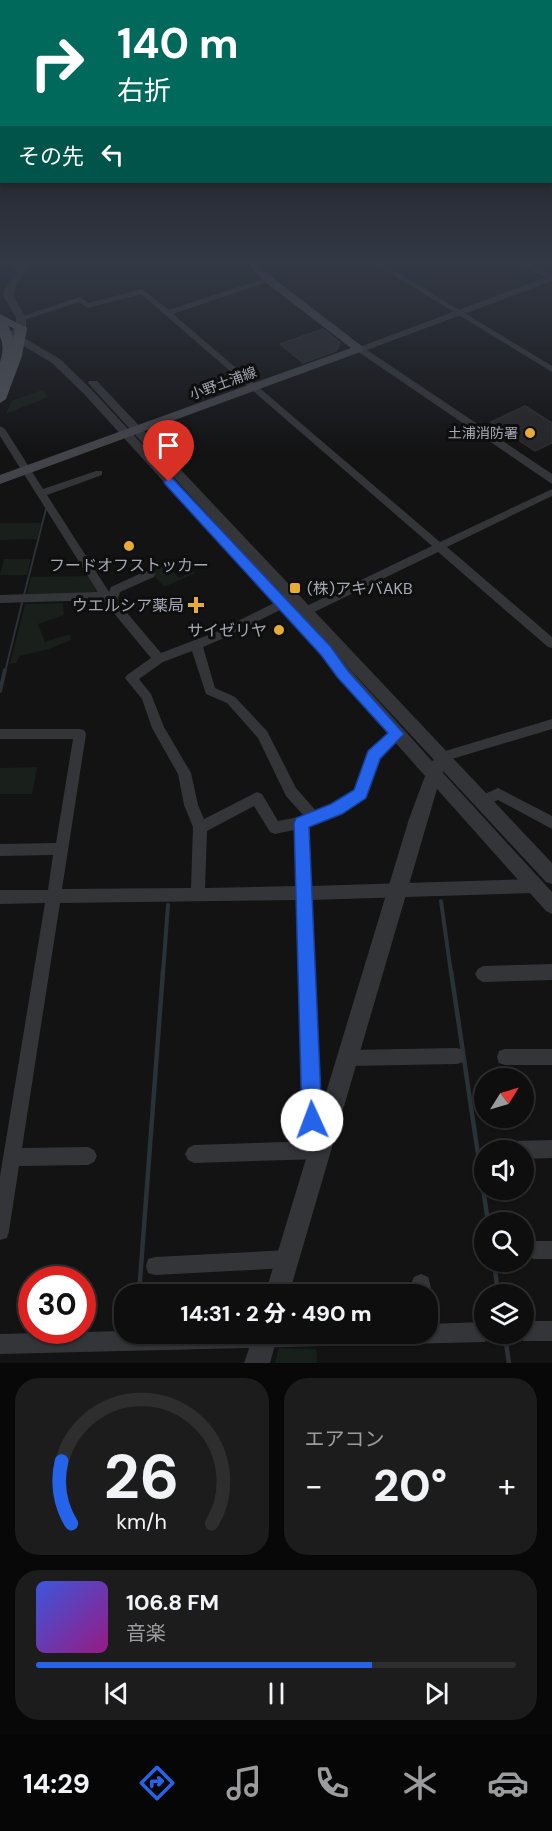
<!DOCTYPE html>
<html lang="ja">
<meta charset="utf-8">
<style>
:root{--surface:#0e0e0f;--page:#1c1c1d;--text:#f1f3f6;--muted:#9b9c9e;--line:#2e2e2f;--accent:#2563eb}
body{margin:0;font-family:"DM Sans","Noto Sans JP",sans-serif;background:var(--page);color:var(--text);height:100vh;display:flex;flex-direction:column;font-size:22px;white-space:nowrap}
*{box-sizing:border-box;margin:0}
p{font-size:20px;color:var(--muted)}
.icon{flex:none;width:33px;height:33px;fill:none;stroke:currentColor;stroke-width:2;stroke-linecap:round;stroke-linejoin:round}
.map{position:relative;height:1363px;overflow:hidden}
.details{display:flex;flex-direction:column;gap:15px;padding:15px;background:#080808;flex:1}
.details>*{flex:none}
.banner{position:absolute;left:0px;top:0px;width:552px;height:183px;box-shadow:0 2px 4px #0004,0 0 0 2px var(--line);background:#00695c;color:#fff;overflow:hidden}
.needle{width:39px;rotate:53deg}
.buttons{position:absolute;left:474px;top:1068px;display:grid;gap:12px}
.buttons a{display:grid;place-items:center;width:60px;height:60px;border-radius:50%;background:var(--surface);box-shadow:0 2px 4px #0004,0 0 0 2px var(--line);font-size:30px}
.speed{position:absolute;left:18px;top:1266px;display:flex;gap:12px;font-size:30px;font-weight:700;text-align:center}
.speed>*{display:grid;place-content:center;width:78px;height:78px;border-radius:50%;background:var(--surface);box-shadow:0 2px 4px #0004,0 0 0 2px var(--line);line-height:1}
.speed .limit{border:9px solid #d22;background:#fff;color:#111}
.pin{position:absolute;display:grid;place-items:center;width:51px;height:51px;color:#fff;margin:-62px -26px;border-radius:50% 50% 50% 0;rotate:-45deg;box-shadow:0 0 6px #0007}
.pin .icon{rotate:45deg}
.me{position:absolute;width:66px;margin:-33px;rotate:358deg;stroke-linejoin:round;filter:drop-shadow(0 0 4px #0008)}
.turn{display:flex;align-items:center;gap:21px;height:126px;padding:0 18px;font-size:27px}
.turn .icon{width:78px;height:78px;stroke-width:2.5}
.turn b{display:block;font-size:42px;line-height:51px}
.then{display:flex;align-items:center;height:57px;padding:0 18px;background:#0003;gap:12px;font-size:22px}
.big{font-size:45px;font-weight:800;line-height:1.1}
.details .tile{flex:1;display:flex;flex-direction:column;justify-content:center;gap:9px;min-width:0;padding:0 21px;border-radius:24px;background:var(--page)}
.details .dial{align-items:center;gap:0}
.dial svg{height:156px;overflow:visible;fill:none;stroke:var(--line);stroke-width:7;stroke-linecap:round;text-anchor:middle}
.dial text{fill:var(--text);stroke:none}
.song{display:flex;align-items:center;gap:18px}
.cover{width:72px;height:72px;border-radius:9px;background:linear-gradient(135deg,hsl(230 70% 55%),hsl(310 70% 35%))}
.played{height:6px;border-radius:3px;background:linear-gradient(90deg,var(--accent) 70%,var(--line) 70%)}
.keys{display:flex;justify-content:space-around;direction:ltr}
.heat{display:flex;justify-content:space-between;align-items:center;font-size:33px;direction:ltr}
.details .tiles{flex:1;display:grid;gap:15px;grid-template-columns:1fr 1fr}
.tile:last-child{grid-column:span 2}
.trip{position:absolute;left:114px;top:1284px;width:324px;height:60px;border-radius:24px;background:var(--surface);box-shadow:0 2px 4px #0004,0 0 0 2px var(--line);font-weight:800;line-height:60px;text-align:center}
.tab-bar{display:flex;height:96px;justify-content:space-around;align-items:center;background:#060606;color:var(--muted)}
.tab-bar .icon{width:42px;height:42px}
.tab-bar .active{color:var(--accent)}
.tab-bar b{font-size:27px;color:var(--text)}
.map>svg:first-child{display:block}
.green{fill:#191f1a}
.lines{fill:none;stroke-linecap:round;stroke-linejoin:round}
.stream-far2{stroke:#2a3137;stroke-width:2}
.stream-far1{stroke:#2a3137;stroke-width:4}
.stream{stroke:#2a3137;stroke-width:4.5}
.building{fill:#262628;stroke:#2d2d30;stroke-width:1.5}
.minor{fill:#343539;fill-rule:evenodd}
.tertiary{fill:#343539;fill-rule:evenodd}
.secondary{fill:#424449;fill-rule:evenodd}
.primary{fill:#505258;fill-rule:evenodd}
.primary-bridge{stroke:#505258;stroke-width:12}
.route{fill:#2563eb;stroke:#184099;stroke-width:1.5}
.poi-dot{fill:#e8ab36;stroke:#0e0e0f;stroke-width:2}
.labels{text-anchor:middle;stroke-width:6;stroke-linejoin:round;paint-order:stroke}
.far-street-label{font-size:14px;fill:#a5a9b4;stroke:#0e0e0f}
.far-poi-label{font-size:14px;fill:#a5a9b4;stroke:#0e0e0f;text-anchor:end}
.poi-label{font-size:16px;fill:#a5a9b4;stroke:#0e0e0f;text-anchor:end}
</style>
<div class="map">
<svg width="552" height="1363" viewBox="0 0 552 1363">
<rect width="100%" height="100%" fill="#131314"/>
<path class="green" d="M42,390L48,397L6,414L11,401Z
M0,523H41L37,539L0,540Z
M4,559H31L27,575H0Z
M163,566L165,568L169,567L179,578L193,571L195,573L164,587L151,572Z
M89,576L100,591L98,594L27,595L31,577Z
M63,603L64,615L38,624L45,642L70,634L71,640L49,649L20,656L16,663L10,664L25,604Z
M37,767L32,794H0V768Z
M279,1348L316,1349L317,1363H275Z"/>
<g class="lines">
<path class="stream-far2" d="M24,595L46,509
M5,672L22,603"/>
<path class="stream-far1" d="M0,691L5,670
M441,901L451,973
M163,973L168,905"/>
<path class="stream" d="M451,971L488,1222
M494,1262L498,1294
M139,1294L163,971
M506,1343L509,1363"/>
</g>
<path class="building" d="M323,329L340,343L336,351L303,363L280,344Z
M525,406L552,423V443L535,451L491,422Z"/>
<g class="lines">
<path class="minor" d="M11,262H18L20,265L28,267L24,269H15Z
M372,262H380L552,366V372Z
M515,262H524L552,275V280Z
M266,278L273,280L173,314L440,542L552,489V496L447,547L552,637V648L548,647L438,552L302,618H294L292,615L294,612L432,546L141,294L88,308L79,302L24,320L17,318L80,297L89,303L142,289L169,310Z
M0,426L5,429L43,489L96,471H102V475L47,495L109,592L111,587L146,571H154L155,574L154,577L120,592L117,601L161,653L216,632L286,597H294L296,600L294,603L224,638L203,647L215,688L235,697L267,731L296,788L316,811L331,805L355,790L368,751L393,730L397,729L401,730L403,734L401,738L378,758L365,798L341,813L308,826L311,886L535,879L540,881L542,886L540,891L535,893L311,900L321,1119L331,1140L327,1156L321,1159L194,1163L188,1160L185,1154L188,1148L194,1145L314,1141L303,1120L297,900L60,903L22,1148L88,1147L94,1150L97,1156L94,1162L88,1165L19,1166L9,1231L7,1238L0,1240V1176L45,903L0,904V890H48L53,855L0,856V844L56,843L73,739H0V729H80L84,730L86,734L62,889L191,888L193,827L184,805L178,774L152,728L142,699L125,678L127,675L151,658L103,600L0,603V595L98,592L0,436ZM192,651L206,694L227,703L258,738L286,796L304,816L278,821L262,794L257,792L204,819L198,805L191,773L164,727L151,694L139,679L163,662ZM254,806L270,832L275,834L294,830L296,886L205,888L207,831Z
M552,719V729L442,762L437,761L436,757L437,753L442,752Z
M498,788L552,816V829L498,800L483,807L478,805L476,801L478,797Z
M552,964V980L483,982L478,979L475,974L478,969L483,966Z
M457,1048L463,1050L465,1056L463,1062L457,1064L348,1066L342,1064L340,1058L342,1052L348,1050Z
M505,1049H552V1065H505L499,1063L497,1057L499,1051Z
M552,1140V1158L524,1159V1150H505L508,1144L514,1141Z
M534,1241H552V1259H534L527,1257L525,1250L527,1243Z
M288,1250L295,1252L297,1259L295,1266L288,1268L155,1275L148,1273L146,1266L148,1259L155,1257Z
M421,1274L428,1277C431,1286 433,1294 428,1301V1294H412L411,1284L414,1277Z
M524,1321H552V1341H524L517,1338L515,1334H524Z
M484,1322V1334H493L491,1339L484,1342L0,1354V1334L124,1331V1334H428V1324Z"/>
<path class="tertiary" d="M24,262H32L16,286L13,295L26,318V328L19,335L60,359L92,390L228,537L88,383L89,381H97L552,863V884L546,882L443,771V773L552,892V914L546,911L437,789L289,1294H265L409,819L425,776L338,678L321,655L84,394L52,363L9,337V333L16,327V318L3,295L6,286ZM336,654L434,760L432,761Z
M552,275V281L367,350L552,474V484L354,349Z
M254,1334H278L270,1363H244Z"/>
<path class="secondary" d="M246,262H256L273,278L363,347V351L0,484V475L351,348L265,282Z"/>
<path class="primary" d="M0,314L27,328L22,356L6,399L0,403V382L10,356L15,329L0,322Z"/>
<path class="primary-bridge" d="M0,325C15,343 7,361 0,381"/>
</g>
<linearGradient id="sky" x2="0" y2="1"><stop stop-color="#0a0a0b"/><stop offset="0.58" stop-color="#333945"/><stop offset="1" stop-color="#333945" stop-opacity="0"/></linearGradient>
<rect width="552" height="453" fill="url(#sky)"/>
<path class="route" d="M169,478L173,479L331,647L348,671L404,734L380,759L366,798L342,814L309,827L322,1120L319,1127L312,1130L305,1127L302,1120L294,823L296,818L331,804L354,790L368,751L388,733L338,678L321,655L165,484L164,482Z"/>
<g class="poi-dot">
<circle cx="530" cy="433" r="6"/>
<circle cx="129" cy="546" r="6"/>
<rect x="289" y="582" width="12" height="12" rx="3"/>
<path d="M193 596h6v6h6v6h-6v6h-6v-6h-6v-6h6z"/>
<circle cx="279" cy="630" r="6"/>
</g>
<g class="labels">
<g class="far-street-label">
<text transform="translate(223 383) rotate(-20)" y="5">小野土浦線</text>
</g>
<g class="far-poi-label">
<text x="518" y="438">土浦消防署</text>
</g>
<g class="poi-label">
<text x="129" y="571" text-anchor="middle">フードオフストッカー</text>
<text x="307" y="594" text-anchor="start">(株)アキバAKB</text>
<text x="184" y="611">ウエルシア薬局</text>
<text x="267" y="636">サイゼリヤ</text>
</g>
</g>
</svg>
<div class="buttons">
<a><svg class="needle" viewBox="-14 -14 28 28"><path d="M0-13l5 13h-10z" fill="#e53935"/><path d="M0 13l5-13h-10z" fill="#9b9c9e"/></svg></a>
<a><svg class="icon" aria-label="sound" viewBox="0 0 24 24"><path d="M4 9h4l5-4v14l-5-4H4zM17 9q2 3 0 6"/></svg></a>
<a><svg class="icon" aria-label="search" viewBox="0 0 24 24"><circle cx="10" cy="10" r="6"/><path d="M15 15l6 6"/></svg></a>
<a><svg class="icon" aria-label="layers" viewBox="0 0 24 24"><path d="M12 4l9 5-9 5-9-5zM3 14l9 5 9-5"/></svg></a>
</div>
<div class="speed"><div class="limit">30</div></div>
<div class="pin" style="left:169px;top:482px;background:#d93025"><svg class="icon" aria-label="arrive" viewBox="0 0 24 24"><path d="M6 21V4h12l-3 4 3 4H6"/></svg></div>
<svg class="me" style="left:312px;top:1120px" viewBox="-20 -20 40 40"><circle r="19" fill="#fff"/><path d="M0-13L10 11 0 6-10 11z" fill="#2563eb"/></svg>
<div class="trip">14:31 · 2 分 · 490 m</div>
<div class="banner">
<div class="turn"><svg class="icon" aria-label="right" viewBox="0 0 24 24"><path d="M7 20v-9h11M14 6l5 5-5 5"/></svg><div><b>140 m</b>右折</div></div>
<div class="then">その先<svg class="icon" aria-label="left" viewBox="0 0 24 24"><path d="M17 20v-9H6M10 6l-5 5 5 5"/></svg></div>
</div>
</div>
<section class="details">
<div class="tiles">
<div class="tile dial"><svg viewBox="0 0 100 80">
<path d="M14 69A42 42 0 1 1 86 69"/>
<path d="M14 69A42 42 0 0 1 9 37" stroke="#2563eb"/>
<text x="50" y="56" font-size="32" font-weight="700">26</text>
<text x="50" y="72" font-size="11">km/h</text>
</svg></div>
<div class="tile"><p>エアコン</p>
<div class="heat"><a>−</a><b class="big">20°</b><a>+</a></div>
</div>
<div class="tile">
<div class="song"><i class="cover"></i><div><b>106.8 FM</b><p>音楽</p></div></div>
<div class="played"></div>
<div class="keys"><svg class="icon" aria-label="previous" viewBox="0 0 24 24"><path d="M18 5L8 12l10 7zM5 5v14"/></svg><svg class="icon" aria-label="pause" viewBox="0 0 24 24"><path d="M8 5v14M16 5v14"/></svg><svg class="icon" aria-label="next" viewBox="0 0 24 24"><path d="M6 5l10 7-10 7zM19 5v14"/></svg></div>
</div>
</div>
</section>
<nav class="tab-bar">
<b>14:29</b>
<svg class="icon active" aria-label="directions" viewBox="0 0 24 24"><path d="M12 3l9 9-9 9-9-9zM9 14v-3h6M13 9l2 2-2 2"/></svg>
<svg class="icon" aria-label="music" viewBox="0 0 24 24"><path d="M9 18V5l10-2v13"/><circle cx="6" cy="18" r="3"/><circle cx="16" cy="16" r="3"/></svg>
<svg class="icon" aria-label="phone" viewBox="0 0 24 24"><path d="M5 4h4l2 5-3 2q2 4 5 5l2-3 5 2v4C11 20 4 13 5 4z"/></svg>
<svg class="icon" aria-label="climate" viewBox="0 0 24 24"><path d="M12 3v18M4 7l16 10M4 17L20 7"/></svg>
<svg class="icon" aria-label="car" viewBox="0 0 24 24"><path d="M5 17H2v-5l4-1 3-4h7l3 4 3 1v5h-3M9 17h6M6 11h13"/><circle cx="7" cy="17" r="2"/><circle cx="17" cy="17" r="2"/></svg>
</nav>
